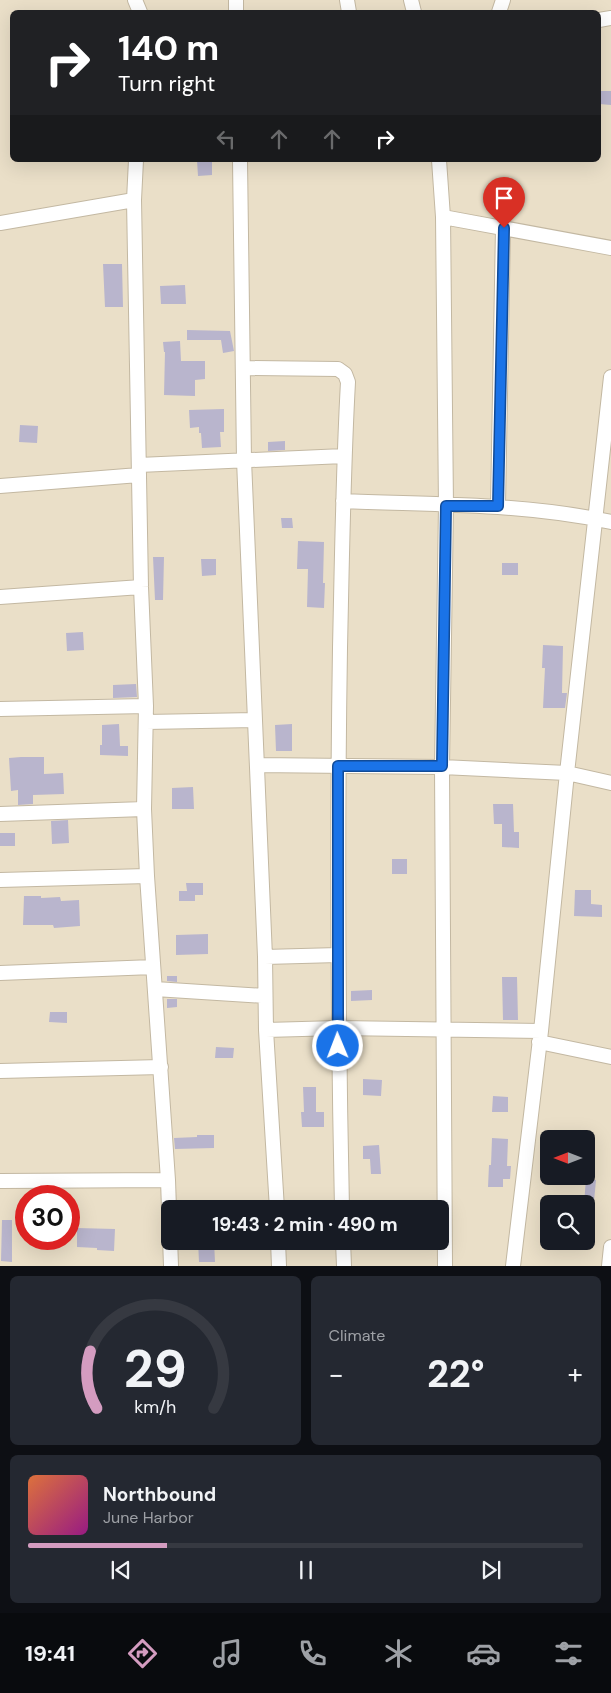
<!DOCTYPE html>
<meta charset="utf-8">
<style>
:root{--surface:#171b24;--page:#242831;--text:#f1f3f6;--muted:#9ea1a6;--line:#363941;--accent:#d49cc0}
body{margin:0;font-family:"DM Sans",sans-serif;background:var(--page);color:var(--text);height:100vh;display:flex;flex-direction:column;font-size:19px;white-space:nowrap}
*{box-sizing:border-box;margin:0}
p{font-size:16px;color:var(--muted)}
.icon{flex:none;width:28px;height:28px;fill:none;stroke:currentColor;stroke-width:2;stroke-linecap:round;stroke-linejoin:round}
.map{position:relative;height:1266px;overflow:hidden}
.details{display:flex;flex-direction:column;gap:10px;padding:10px;background:#0d0f14;flex:1}
.details>*{flex:none}
.top-card{position:absolute;left:10px;top:10px;width:591px;height:152px;border-radius:8px;box-shadow:0 5px 20px #0002;background:#202124;color:#fff;overflow:hidden}
.needle{width:32px;rotate:270deg}
.fabs{position:absolute;left:540px;top:1130px;display:grid;gap:10px}
.fabs a{display:grid;place-items:center;width:55px;height:55px;border-radius:8px;background:var(--surface);box-shadow:0 5px 20px #0002;font-size:25px}
.speed{position:absolute;left:15px;top:1185px;display:flex;gap:10px;font-size:25px;font-weight:700;text-align:center}
.speed>*{display:grid;place-content:center;width:65px;height:65px;border-radius:50%;background:var(--surface);box-shadow:0 5px 20px #0002;line-height:1}
.speed .limit{border:8px solid #d22;background:#fff;color:#111}
.pin{position:absolute;display:grid;place-items:center;width:42px;height:42px;color:#fff;margin:-51px -21px;border-radius:50% 50% 50% 0;rotate:-45deg;box-shadow:0 0 5px #0007}
.pin .icon{rotate:45deg}
.me{position:absolute;width:55px;margin:-28px;rotate:359deg;stroke-linejoin:round;filter:drop-shadow(0 0 4px #0008)}
.turn{display:flex;align-items:center;gap:18px;height:105px;padding:0 25px;font-size:22px}
.turn .icon{width:65px;height:65px;stroke-width:2.5}
.turn b{display:block;font-size:35px;line-height:42px}
.lanes{display:flex;align-items:center;height:48px;padding:0 25px;background:#0003;justify-content:center;gap:25px;direction:ltr}
.lanes .off{opacity:.35}
.big{font-size:38px;font-weight:700;line-height:1.1}
.details .tile{flex:1;display:flex;flex-direction:column;justify-content:center;gap:8px;min-width:0;padding:0 18px;border-radius:8px;background:var(--page)}
.details .dial{align-items:center;gap:0}
.dial svg{height:130px;overflow:visible;fill:none;stroke:var(--line);stroke-width:7;stroke-linecap:round;text-anchor:middle}
.dial text{fill:var(--text);stroke:none}
.song{display:flex;align-items:center;gap:15px}
.cover{width:60px;height:60px;border-radius:8px;background:linear-gradient(135deg,hsl(20 70% 55%),hsl(310 70% 35%))}
.played{height:5px;border-radius:2px;background:linear-gradient(90deg,var(--accent) 25%,var(--line) 25%)}
.keys{display:flex;justify-content:space-around;direction:ltr}
.heat{display:flex;justify-content:space-between;align-items:center;font-size:28px;direction:ltr}
.details .tiles{flex:1;display:grid;gap:10px;grid-template-columns:1fr 1fr}
.tile:last-child{grid-column:span 2}
.trip{position:absolute;left:161px;top:1200px;width:288px;height:50px;border-radius:8px;background:var(--surface);box-shadow:0 5px 20px #0002;font-weight:700;line-height:50px;text-align:center}
.menu{display:flex;height:80px;justify-content:space-around;align-items:center;background:#090b0e;color:var(--muted)}
.menu .icon{width:35px;height:35px}
.menu .on{color:var(--accent)}
.menu b{font-size:22px;color:var(--text)}
.map>svg:first-child{display:block}
.building{fill:#b9b5cd}
.lines{fill:none;stroke-linecap:round;stroke-linejoin:round}
.minor-casing{stroke:#c3b8a2;stroke-width:16}
.minor{stroke:#fff;stroke-width:14}
.route-casing{stroke:#114b97;stroke-width:12}
.route{stroke:#1a73e8;stroke-width:9}
</style>
<div class="map">
<svg width="611" height="1266" viewBox="0 0 611 1266">
<rect width="100%" height="100%" fill="#eadfc8"/>
<path class="building" d="M599,91H611V105L599,104Z
M197,160H212V175L198,176Z
M103,264H122L123,307H105Z
M185,285L186,304H161L160,286Z
M187,330L230,331L234,351L223,353L221,340H187Z
M180,341L181,361H205V379L195,380V396L164,395L165,352H164L163,342Z
M224,409V432H220L221,447L202,448L201,433H199V427L190,428L189,410Z
M20,425L38,426L37,443L19,442Z
M285,441V450L268,451V442Z
M281,518H292L293,528H282Z
M298,541L324,542L323,583H325L324,608L307,607L308,569H297Z
M153,557H164L163,600H155Z
M201,559H216V575L202,576Z
M502,563H518V575H502Z
M83,632L84,650L67,651L66,633Z
M543,645L563,646L562,693H567L565,708H543L545,668H542Z
M136,684L137,697L113,698V685Z
M119,724L120,746H128V756L100,755V745H102V725Z
M292,724V751H276L275,725Z
M21,757H44V774L63,773L64,794L33,795V804L18,805V790L11,791L9,758Z
M193,787L194,809H172V788Z
M493,804H513L514,832H519V848L502,847V824H494Z
M68,820L69,843L52,844L51,821Z
M0,833H15V846H0Z
M392,859H407V874H392Z
M186,883H203V895H195V901H179V891H187Z
M575,890H591V904L602,905V917L574,916Z
M24,896H41V898L60,897L61,901L79,900L80,926L54,928L53,925H23Z
M208,934V954L176,955V935Z
M167,976H177V982L167,981Z
M502,977H517L518,1020H503Z
M372,990V1000L351,1001V991Z
M167,999H177V1007L167,1008Z
M50,1012H67V1023L49,1022Z
M216,1047L234,1048L233,1058H215Z
M363,1079L382,1080L381,1096L363,1095Z
M303,1087H316V1112H324V1127H302L301,1112H304Z
M493,1096L508,1097V1112H492Z
M197,1135H214V1148L175,1149L174,1138L197,1137Z
M492,1138L508,1139L507,1166H511L510,1179H503V1187H488L489,1165H491Z
M379,1145L381,1174H371L370,1159H363V1146Z
M586,1179L596,1180L593,1212L586,1211V1204H584Z
M2,1220H12V1262L1,1261Z
M77,1228L115,1229L114,1251L97,1250V1248L77,1247Z
M198,1241H214L215,1262H199Z"/>
<g class="lines">
<g class="minor-casing">
<path id="minor" d="M135,0L140,12
M236,0V12
M347,0L349,12
M411,0L414,12
M499,12L503,0
M599,20L611,18
M136,160L134,200L141,587L146,706L144,809L147,876L168,1180L171,1266
M240,160L244,460L265,957L266,1030L277,1209
M439,160L443,217L446,506L442,767L445,1266
M443,217L611,248
M0,223L134,200
M243,368L338,369L345,374L348,382C343,471 342,560 340,648C337,835 338,1022 342,1209
M139,465L344,456
M0,486L139,475
M343,501C432,505 523,503 611,522
M498,506L503,228
M0,597L141,587
M0,709L146,706
M146,722L255,720
M257,765L442,767L567,773L611,783
M0,814L144,809
M0,880L147,876
M265,957L338,955
M0,973L153,967
M155,989L265,996
M266,1030L338,1028L541,1031
M539,1042L611,1057
M0,1071L161,1067
M0,1181L168,1180
M278,1241L279,1266
M343,1241L344,1266
M513,1266L541,1031L567,773L611,377
M609,1266L611,1247"/>
</g>
<use href="#minor" class="minor"/>
</g>
<g class="lines">
<g class="route-casing">
<path id="route" d="M338,1046V766H442L446,506H498L504,228"/>
</g>
<use href="#route" class="route"/>
</g>
</svg>
<div class="fabs">
<a><svg class="needle" viewBox="-14 -14 28 28"><path d="M0-13l5 13h-10z" fill="#e53935"/><path d="M0 13l5-13h-10z" fill="#9ea1a6"/></svg></a>
<a><svg class="icon" aria-label="search" viewBox="0 0 24 24"><circle cx="10" cy="10" r="6"/><path d="M15 15l6 6"/></svg></a>
</div>
<div class="speed"><div class="limit">30</div></div>
<div class="pin" style="left:504px;top:228px;background:#d93025"><svg class="icon" aria-label="arrive" viewBox="0 0 24 24"><path d="M6 21V4h12l-3 4 3 4H6"/></svg></div>
<svg class="me" style="left:338px;top:1046px" viewBox="-20 -20 40 40"><circle r="17" fill="#1a73e8" stroke="#fff" stroke-width="3"/><path d="M0-11L8 9 0 5-8 9z" fill="#fff"/></svg>
<div class="trip">19:43 · 2 min · 490 m</div>
<div class="top-card">
<div class="turn"><svg class="icon" aria-label="right" viewBox="0 0 24 24"><path d="M7 20v-9h11M14 6l5 5-5 5"/></svg><div><b>140 m</b>Turn right</div></div>
<div class="lanes"><svg class="icon off" aria-label="left" viewBox="0 0 24 24"><path d="M17 20v-9H6M10 6l-5 5 5 5"/></svg><svg class="icon off" aria-label="ahead" viewBox="0 0 24 24"><path d="M12 20V5M6 11l6-6 6 6"/></svg><svg class="icon off" aria-label="ahead" viewBox="0 0 24 24"><path d="M12 20V5M6 11l6-6 6 6"/></svg><svg class="icon" aria-label="right" viewBox="0 0 24 24"><path d="M7 20v-9h11M14 6l5 5-5 5"/></svg></div>
</div>
</div>
<section class="details">
<div class="tiles">
<div class="tile dial"><svg viewBox="0 0 100 80">
<path d="M14 69A42 42 0 1 1 86 69"/>
<path d="M14 69A42 42 0 0 1 10 34" stroke="#d49cc0"/>
<text x="50" y="56" font-size="32" font-weight="700">29</text>
<text x="50" y="72" font-size="11">km/h</text>
</svg></div>
<div class="tile"><p>Climate</p>
<div class="heat"><a>−</a><b class="big">22°</b><a>+</a></div>
</div>
<div class="tile">
<div class="song"><i class="cover"></i><div><b>Northbound</b><p>June Harbor</p></div></div>
<div class="played"></div>
<div class="keys"><svg class="icon" aria-label="previous" viewBox="0 0 24 24"><path d="M18 5L8 12l10 7zM5 5v14"/></svg><svg class="icon" aria-label="pause" viewBox="0 0 24 24"><path d="M8 5v14M16 5v14"/></svg><svg class="icon" aria-label="next" viewBox="0 0 24 24"><path d="M6 5l10 7-10 7zM19 5v14"/></svg></div>
</div>
</div>
</section>
<nav class="menu">
<b>19:41</b>
<svg class="icon on" aria-label="directions" viewBox="0 0 24 24"><path d="M12 3l9 9-9 9-9-9zM9 14v-3h6M13 9l2 2-2 2"/></svg>
<svg class="icon" aria-label="music" viewBox="0 0 24 24"><path d="M9 18V5l10-2v13"/><circle cx="6" cy="18" r="3"/><circle cx="16" cy="16" r="3"/></svg>
<svg class="icon" aria-label="phone" viewBox="0 0 24 24"><path d="M5 4h4l2 5-3 2q2 4 5 5l2-3 5 2v4C11 20 4 13 5 4z"/></svg>
<svg class="icon" aria-label="climate" viewBox="0 0 24 24"><path d="M12 3v18M4 7l16 10M4 17L20 7"/></svg>
<svg class="icon" aria-label="car" viewBox="0 0 24 24"><path d="M5 17H2v-5l4-1 3-4h7l3 4 3 1v5h-3M9 17h6M6 11h13"/><circle cx="7" cy="17" r="2"/><circle cx="17" cy="17" r="2"/></svg>
<svg class="icon" aria-label="filters" viewBox="0 0 24 24"><path d="M4 7h16M4 17h16"/><circle cx="9" cy="7" r="2"/><circle cx="15" cy="17" r="2"/></svg>
</nav>
